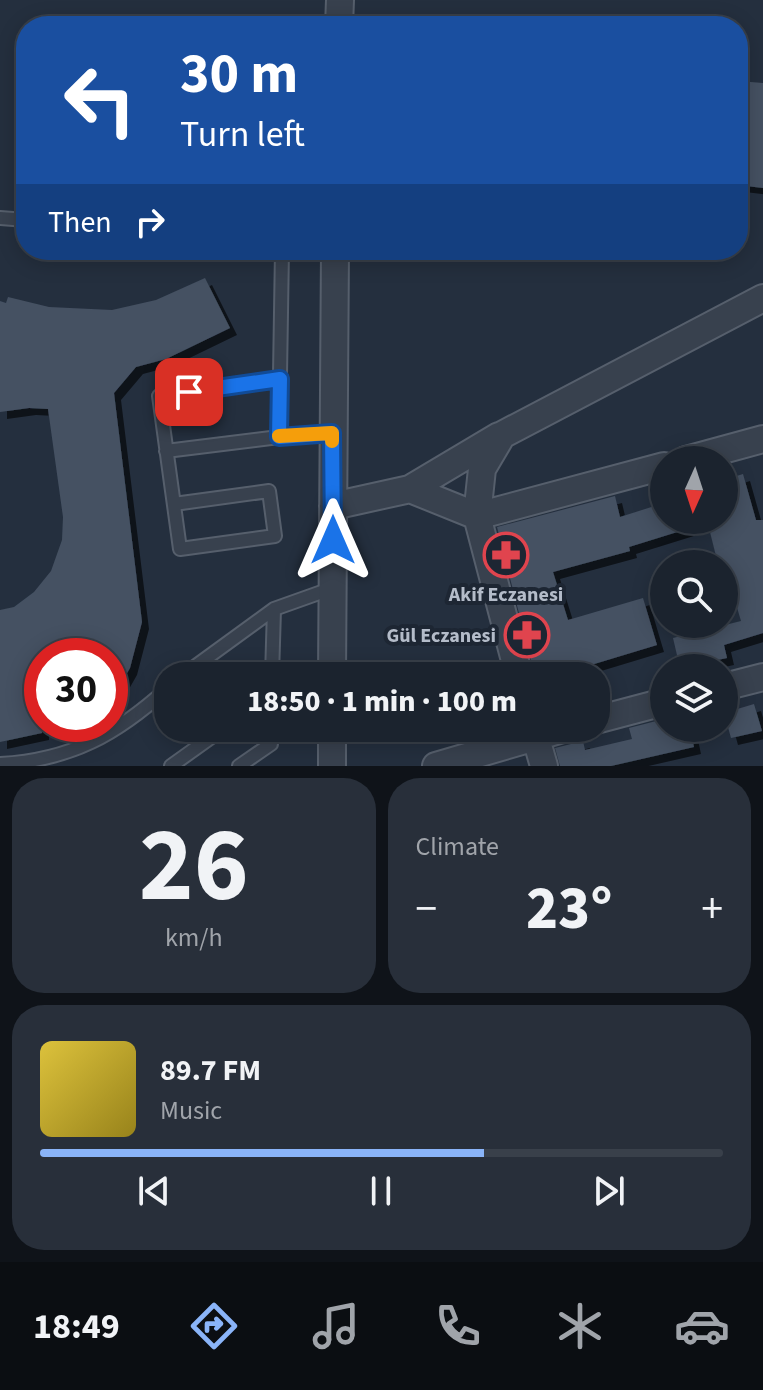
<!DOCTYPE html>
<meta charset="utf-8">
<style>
:root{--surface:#1b232e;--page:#282f3a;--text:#f1f3f6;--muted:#a0a4aa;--line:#39404a;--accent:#8ab4f8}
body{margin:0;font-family:"Source Sans 3",sans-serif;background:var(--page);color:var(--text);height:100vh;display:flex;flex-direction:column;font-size:30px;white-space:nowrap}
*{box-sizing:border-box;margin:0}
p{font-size:26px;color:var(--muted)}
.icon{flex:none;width:44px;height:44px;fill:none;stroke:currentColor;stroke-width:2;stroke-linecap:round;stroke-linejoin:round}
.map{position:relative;height:766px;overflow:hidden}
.sheet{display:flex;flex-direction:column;gap:12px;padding:12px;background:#0f1319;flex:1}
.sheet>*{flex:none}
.hud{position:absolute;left:16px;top:16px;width:732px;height:244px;border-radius:32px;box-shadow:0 4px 20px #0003,0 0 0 2px var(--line);background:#1a4fa0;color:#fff;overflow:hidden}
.needle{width:52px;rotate:183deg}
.controls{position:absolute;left:650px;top:446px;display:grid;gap:16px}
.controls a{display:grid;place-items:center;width:88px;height:88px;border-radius:50%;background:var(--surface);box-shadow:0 4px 20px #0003,0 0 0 2px var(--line);font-size:40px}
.speed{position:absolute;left:24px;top:638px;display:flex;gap:16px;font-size:40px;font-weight:700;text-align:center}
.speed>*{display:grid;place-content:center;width:104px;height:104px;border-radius:50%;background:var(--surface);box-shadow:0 4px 20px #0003,0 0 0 2px var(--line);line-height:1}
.speed .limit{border:12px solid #d22;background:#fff;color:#111}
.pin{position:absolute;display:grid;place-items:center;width:68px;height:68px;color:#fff;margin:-34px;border-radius:16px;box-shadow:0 4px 12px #0006}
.me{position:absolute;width:88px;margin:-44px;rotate:0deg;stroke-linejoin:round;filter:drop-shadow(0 0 6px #0008)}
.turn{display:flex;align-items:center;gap:28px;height:168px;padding:0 32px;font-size:36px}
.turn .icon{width:104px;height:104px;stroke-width:2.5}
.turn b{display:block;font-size:56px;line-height:68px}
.then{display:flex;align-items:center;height:76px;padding:0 32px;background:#0003;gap:16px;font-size:30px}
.big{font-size:60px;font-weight:800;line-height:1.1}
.sheet .widget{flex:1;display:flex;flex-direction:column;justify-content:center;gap:12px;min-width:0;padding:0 28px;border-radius:32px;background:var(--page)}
.sheet .dial{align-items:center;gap:0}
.dial b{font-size:104px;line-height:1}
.song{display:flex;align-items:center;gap:24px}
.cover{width:96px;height:96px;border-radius:12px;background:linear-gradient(135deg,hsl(50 70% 55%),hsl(50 70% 35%))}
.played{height:8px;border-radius:4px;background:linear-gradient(90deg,var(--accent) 65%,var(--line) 65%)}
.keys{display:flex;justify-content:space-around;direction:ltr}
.heat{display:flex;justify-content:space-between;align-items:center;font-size:44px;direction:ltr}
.sheet .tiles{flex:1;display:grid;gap:12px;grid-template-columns:1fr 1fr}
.widget:last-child{grid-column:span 2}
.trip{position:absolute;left:154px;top:662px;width:456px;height:80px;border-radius:32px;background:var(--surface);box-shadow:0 4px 20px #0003,0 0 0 2px var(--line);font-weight:800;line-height:80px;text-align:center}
.tabs{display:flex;height:128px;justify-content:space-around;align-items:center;background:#0b0e12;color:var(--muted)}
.tabs .icon{width:56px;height:56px}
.tabs .current{color:var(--accent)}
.tabs b{font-size:36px;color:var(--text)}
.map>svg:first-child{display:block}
.building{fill:#455162;filter:url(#shadow)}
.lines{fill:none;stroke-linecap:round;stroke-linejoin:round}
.lane-casing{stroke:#565f6c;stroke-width:16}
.street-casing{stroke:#565f6c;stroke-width:30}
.lane{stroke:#38414e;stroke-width:12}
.street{stroke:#38414e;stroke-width:26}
.route-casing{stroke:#114b97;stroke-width:20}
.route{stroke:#1a73e8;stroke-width:14}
.slow{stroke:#f59e0b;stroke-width:14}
.labels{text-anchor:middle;stroke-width:8;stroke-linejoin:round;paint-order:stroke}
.poi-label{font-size:20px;font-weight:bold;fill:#b4bcc9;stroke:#1d2633}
</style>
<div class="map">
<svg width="763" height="766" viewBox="0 0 763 766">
<defs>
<filter id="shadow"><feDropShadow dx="7" dy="7" stdDeviation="0" flood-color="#0009"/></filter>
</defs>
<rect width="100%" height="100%" fill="#242f3e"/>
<path class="building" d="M738,81L763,83V188L738,185V152L744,102H738Z
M205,278L230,328L166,359L136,367L114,393L142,622L130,668L110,703V656H42V733L0,742V610L14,607L34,592L51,571L62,540L63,517L48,409L29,408L0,412V301L6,303L8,297L49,307L112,310L156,300Z
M743,474L756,520H763V633L724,645L727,658L680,668L673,638L741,621L724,564H718L707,520H724V480Z
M615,496L620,517L664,503V520H702L703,524L629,547L630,551L553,572L568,620L643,598L657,645L581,668L584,676H535L497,527Z
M754,704L762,731L731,738L724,713Z
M664,719V728H690L694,747L611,766H560L555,748L583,741L585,750L632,739L629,728Z"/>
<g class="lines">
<g class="lane-casing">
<path id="lane" d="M0,218L26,220
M279,437L282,250
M166,451L279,437L332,433
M174,504L269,491L275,536L180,549L159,396L280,379
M182,676L274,609L333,588
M272,676L274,609
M0,764C71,760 116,735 168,688
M171,766L224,728
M239,766L271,744V728"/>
</g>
<g class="street-casing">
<path id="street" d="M339,26L340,0
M686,460L763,439
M410,489L499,436
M333,506L410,489L477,516L664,466
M332,676L335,250
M519,676L477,516L482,469L502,435L763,298
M724,687L763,677
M596,720L664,702
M533,728L544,766
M332,766V728
M436,766L566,728"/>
</g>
<use href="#lane" class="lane"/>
<use href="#street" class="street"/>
</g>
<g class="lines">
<g class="route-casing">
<path id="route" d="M189,392L280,379L279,437L332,433L333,540"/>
</g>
<use href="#route" class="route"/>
<path class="slow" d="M279,436L332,433V441"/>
</g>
<defs>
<g id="pharmacy-ring" transform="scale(2.3)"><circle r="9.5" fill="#1d2633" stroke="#e0444e" stroke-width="1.5"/><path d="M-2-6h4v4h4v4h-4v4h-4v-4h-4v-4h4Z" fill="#e0444e"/></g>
</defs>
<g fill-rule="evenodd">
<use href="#pharmacy-ring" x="506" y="555"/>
<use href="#pharmacy-ring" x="527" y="635"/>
</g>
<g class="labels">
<g class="poi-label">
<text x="506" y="601">Akif Eczanesi</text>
<text x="496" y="642" text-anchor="end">Gül Eczanesi</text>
</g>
</g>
</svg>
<div class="controls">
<a><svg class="needle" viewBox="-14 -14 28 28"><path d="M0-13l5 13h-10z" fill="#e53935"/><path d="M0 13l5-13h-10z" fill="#a0a4aa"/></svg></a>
<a><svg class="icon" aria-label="search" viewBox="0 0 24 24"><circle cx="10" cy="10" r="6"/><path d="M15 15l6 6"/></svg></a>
<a><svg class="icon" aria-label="layers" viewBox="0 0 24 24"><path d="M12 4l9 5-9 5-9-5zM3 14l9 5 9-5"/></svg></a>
</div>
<div class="speed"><div class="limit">30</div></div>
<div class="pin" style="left:189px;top:392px;background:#d93025"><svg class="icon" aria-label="arrive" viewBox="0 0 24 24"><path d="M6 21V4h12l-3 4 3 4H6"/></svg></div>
<svg class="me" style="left:333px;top:540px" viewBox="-20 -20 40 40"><path d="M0-17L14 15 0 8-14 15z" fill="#1a73e8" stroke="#fff" stroke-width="4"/></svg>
<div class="trip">18:50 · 1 min · 100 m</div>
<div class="hud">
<div class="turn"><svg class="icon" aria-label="left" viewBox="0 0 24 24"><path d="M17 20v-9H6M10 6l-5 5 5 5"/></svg><div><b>30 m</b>Turn left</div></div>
<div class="then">Then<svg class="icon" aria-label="right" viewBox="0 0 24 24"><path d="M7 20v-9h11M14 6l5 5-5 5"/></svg></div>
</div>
</div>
<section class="sheet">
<div class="tiles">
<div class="widget dial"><b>26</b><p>km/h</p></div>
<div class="widget"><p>Climate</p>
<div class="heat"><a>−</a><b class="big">23°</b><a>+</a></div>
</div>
<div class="widget">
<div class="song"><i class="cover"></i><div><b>89.7 FM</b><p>Music</p></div></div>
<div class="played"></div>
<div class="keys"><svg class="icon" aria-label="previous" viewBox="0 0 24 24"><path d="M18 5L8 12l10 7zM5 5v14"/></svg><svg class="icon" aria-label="pause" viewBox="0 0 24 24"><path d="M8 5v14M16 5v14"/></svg><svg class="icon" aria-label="next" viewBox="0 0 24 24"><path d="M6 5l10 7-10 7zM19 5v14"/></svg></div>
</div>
</div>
</section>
<nav class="tabs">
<b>18:49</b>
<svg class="icon current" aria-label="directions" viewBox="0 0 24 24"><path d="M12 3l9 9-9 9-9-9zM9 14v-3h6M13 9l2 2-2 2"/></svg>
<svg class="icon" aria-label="music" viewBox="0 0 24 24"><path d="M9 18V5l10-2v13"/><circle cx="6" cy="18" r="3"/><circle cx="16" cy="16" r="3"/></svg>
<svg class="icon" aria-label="phone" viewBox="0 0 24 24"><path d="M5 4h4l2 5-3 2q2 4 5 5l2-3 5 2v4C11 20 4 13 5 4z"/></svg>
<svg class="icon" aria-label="climate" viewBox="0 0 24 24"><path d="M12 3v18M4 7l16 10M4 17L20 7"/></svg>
<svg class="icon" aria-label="car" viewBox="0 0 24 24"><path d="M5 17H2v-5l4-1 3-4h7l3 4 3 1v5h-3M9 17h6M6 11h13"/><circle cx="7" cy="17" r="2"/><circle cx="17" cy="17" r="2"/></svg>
</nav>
